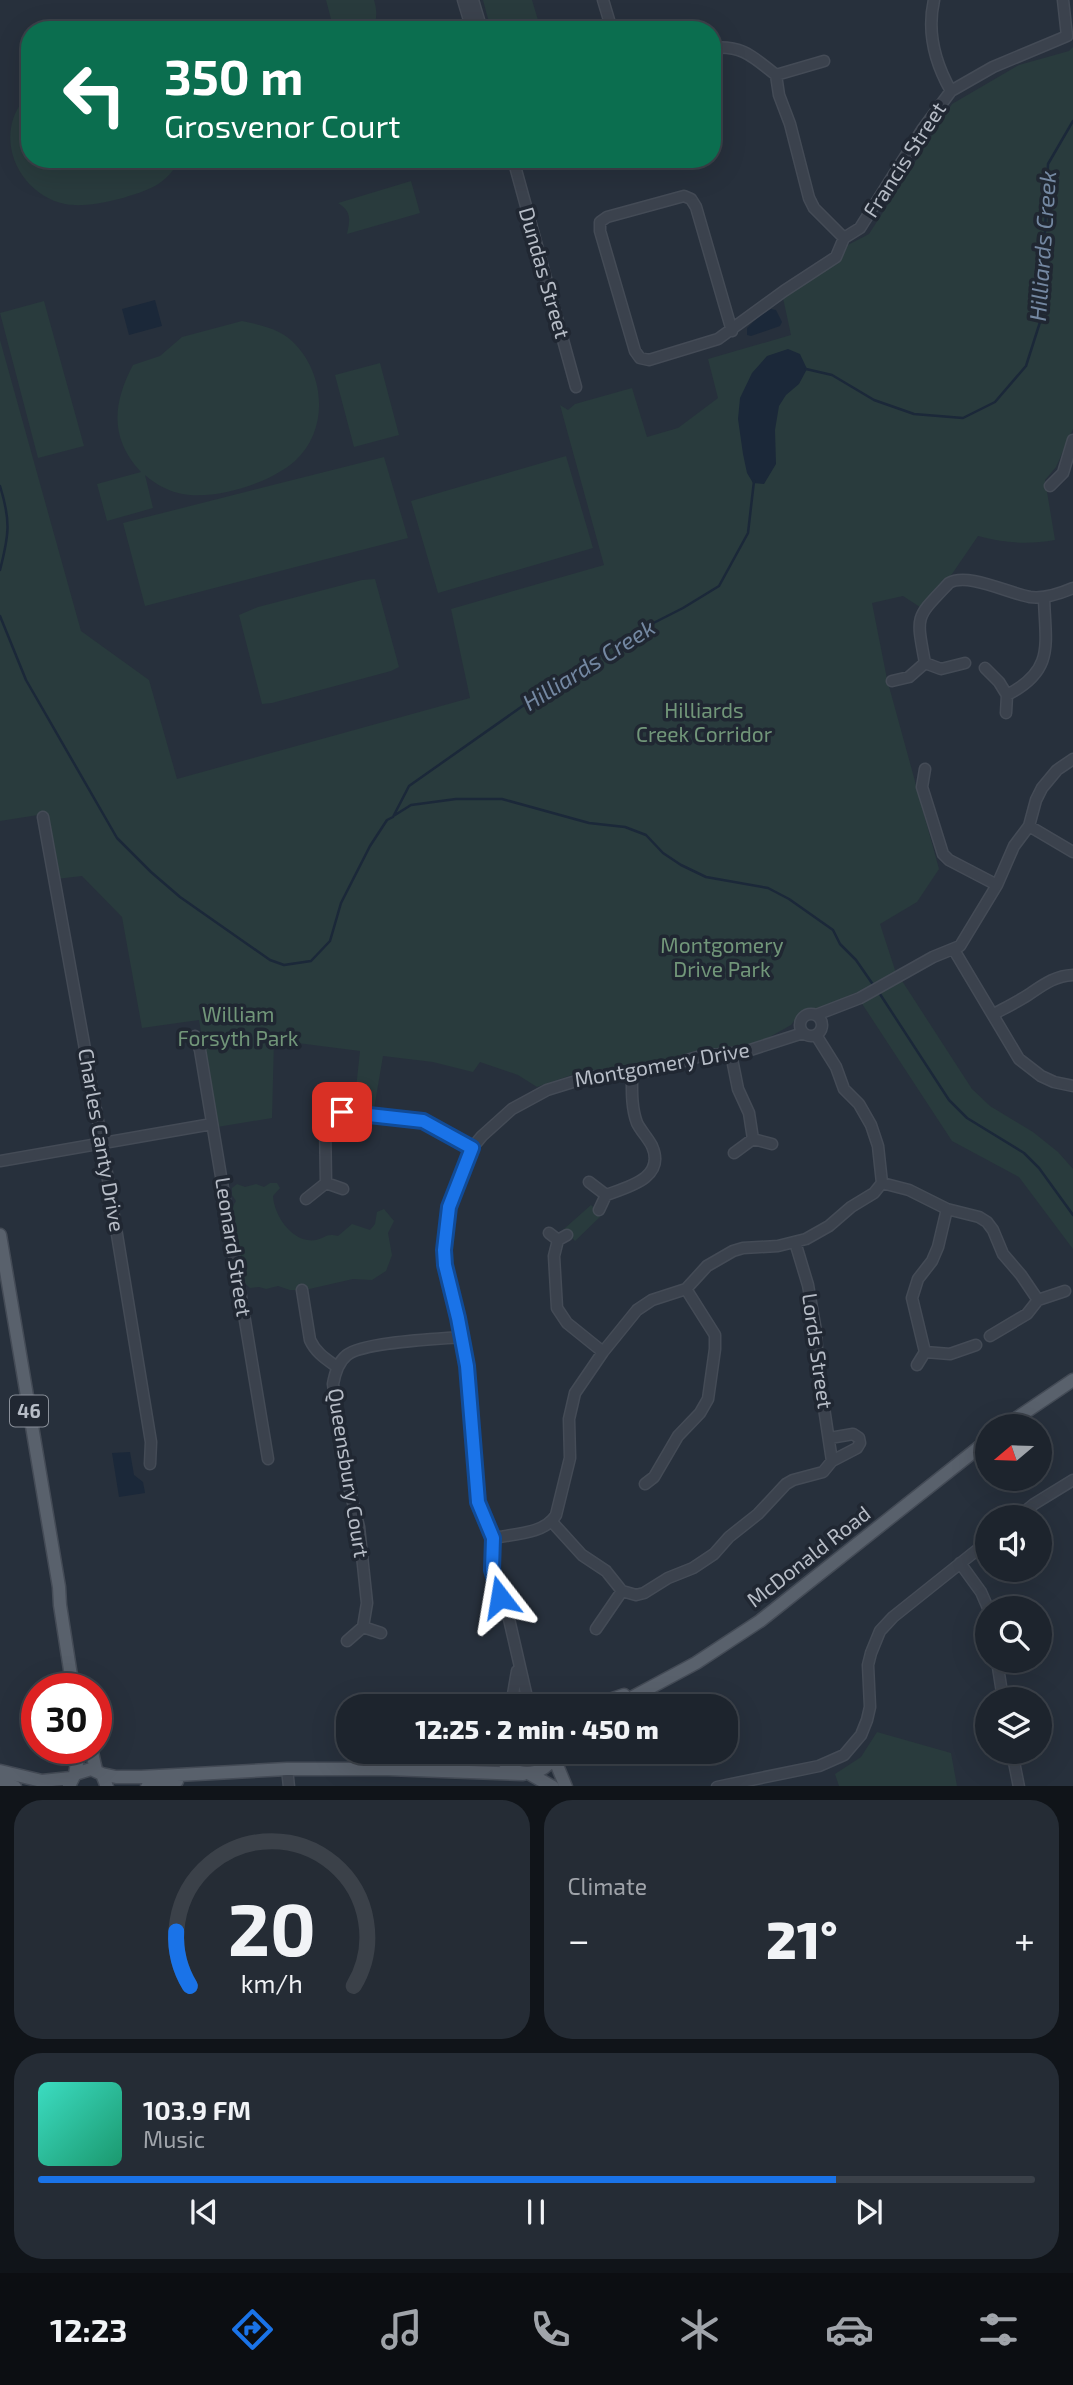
<!DOCTYPE html>
<meta charset="utf-8">
<style>
:root{--surface:#1d242d;--page:#252c35;--text:#f1f3f6;--muted:#a0a4aa;--line:#3b4149;--accent:#1a73e8}
body{margin:0;font-family:"Exo 2",sans-serif;background:var(--page);color:var(--text);height:100vh;display:flex;flex-direction:column;font-size:26px;white-space:nowrap}
*{box-sizing:border-box;margin:0}
p{font-size:23px;color:var(--muted)}
.icon{flex:none;width:38px;height:38px;fill:none;stroke:currentColor;stroke-width:2;stroke-linecap:round;stroke-linejoin:round}
.map{position:relative;height:1786px;overflow:hidden}
.sheet{display:flex;flex-direction:column;gap:14px;padding:14px;background:#101419;flex:1}
.sheet>*{flex:none}
.banner{position:absolute;left:21px;top:21px;width:700px;height:147px;border-radius:28px;box-shadow:0 7px 28px #0002,0 0 0 2px var(--line);background:#0b6e4f;color:#fff;overflow:hidden}
.needle{width:46px;rotate:251deg}
.tools{position:absolute;left:975px;top:1414px;display:grid;gap:14px}
.tools a{display:grid;place-items:center;width:77px;height:77px;border-radius:50%;background:var(--surface);box-shadow:0 7px 28px #0002,0 0 0 2px var(--line);font-size:35px}
.speed{position:absolute;left:21px;top:1673px;display:flex;gap:14px;font-size:35px;font-weight:700;text-align:center}
.speed>*{display:grid;place-content:center;width:91px;height:91px;border-radius:50%;background:var(--surface);box-shadow:0 7px 28px #0002,0 0 0 2px var(--line);line-height:1}
.speed .limit{border:10px solid #d22;background:#fff;color:#111}
.pin{position:absolute;display:grid;place-items:center;width:60px;height:60px;color:#fff;margin:-30px;border-radius:14px;box-shadow:0 4px 10px #0006}
.me{position:absolute;width:77px;margin:-38px;rotate:346deg;stroke-linejoin:round;filter:drop-shadow(0 0 5px #0008)}
.turn{display:flex;align-items:center;gap:24px;height:147px;padding:0 28px;font-size:32px}
.turn .icon{width:91px;height:91px;stroke-width:2.5}
.turn b{display:block;font-size:49px;line-height:60px}
.big{font-size:52px;font-weight:800;line-height:1.1}
.sheet .tile{flex:1;display:flex;flex-direction:column;justify-content:center;gap:10px;min-width:0;padding:0 24px;border-radius:28px;background:var(--page)}
.sheet .dial{align-items:center;gap:0}
.dial svg{height:182px;overflow:visible;fill:none;stroke:var(--line);stroke-width:7;stroke-linecap:round;text-anchor:middle}
.dial text{fill:var(--text);stroke:none}
.song{display:flex;align-items:center;gap:21px}
.cover{width:84px;height:84px;border-radius:10px;background:linear-gradient(135deg,hsl(170 70% 55%),hsl(160 70% 35%))}
.played{height:7px;border-radius:4px;background:linear-gradient(90deg,var(--accent) 80%,var(--line) 80%)}
.keys{display:flex;justify-content:space-around;direction:ltr}
.heat{display:flex;justify-content:space-between;align-items:center;font-size:38px;direction:ltr}
.sheet .tiles{flex:1;display:grid;gap:14px;grid-template-columns:1fr 1fr}
.tile:last-child{grid-column:span 2}
.trip{position:absolute;left:336px;top:1694px;width:402px;height:70px;border-radius:28px;background:var(--surface);box-shadow:0 7px 28px #0002,0 0 0 2px var(--line);font-weight:800;line-height:70px;text-align:center}
.dock{display:flex;height:112px;justify-content:space-around;align-items:center;background:#0c0e12;color:var(--muted)}
.dock .icon{width:49px;height:49px}
.dock .selected{color:var(--accent)}
.dock b{font-size:32px;color:var(--text)}
.map>svg:first-child{display:block}
.green{fill:#293b3d}
.water{fill:#1b2839}
.lines{fill:none;stroke-linecap:round;stroke-linejoin:round}
.stream{stroke:#1b2839;stroke-width:2.5}
.minor-casing{stroke:#444b56;stroke-width:13}
.major-casing{stroke:#444b56;stroke-width:15}
.minor{stroke:#3b424d;stroke-width:10}
.major{stroke:#59616c;stroke-width:12}
.route-casing{stroke:#114b97;stroke-width:18}
.route{stroke:#1a73e8;stroke-width:12}
.labels{text-anchor:middle;stroke-width:7;stroke-linejoin:round;paint-order:stroke}
.shield{fill:#202732;stroke:#8a909a;stroke-width:2}
.shield-label{font-size:19px;font-weight:bold;fill:#b7bdc7}
.street-label{font-size:21px;fill:#b7bdc7;stroke:#202732}
.park-label{font-size:21px;fill:#719679;stroke:#202732}
.water-label{font-size:23px;font-style:italic;fill:#7488a2;stroke:#202732}
</style>
<div class="map">
<svg width="1073" height="1787" viewBox="0 0 1073 1787">
<rect width="100%" height="100%" fill="#27303c"/>
<path class="green" d="M326,0H374C377,10 378,21 371,30H338L331,19Z
M483,0H532L541,30H491Z
M1073,47V429L1056,467L1045,480L1055,540C1027,545 1005,543 978,536L952,574L920,607L903,596L872,603L887,679L939,869L917,902L880,924L895,970L972,1089L990,1106L1033,1132L1058,1152L1073,1169V1249L1019,1177L952,1141L855,993L829,1005L801,1012L791,1025L757,1044L731,1049L709,1050L641,1065L583,1071L537,1087L518,1075L480,1062L473,1072L433,1062L383,1056L374,1109L354,1107L360,1051L274,1040L272,1118L217,1127L199,1020L142,1028L122,917L82,876L48,880L38,815L0,821V340L81,631L149,680L177,779L470,698L451,609L604,565L560,405L568,410L575,404L632,388L647,437L678,428L718,398L708,359L791,335L783,298L838,262L846,246L869,234L952,104L1019,65L1069,51Z
M30,91V159H181C174,170 166,180 155,186C133,197 89,209 65,204C30,197 3,160 12,123C15,111 22,101 30,91Z
M411,181L420,213L347,234C350,219 352,212 338,203Z
M44,301L84,446L38,458L0,313Z
M242,321C260,325 278,328 292,341C325,372 330,429 295,461C269,484 211,502 178,493C166,490 154,483 145,475L153,508L107,521L97,484L141,472C109,438 113,403 133,365L160,356L182,337Z
M380,363L399,435L354,447L335,375Z
M566,456L593,548L438,593L411,501Z
M384,457L408,538L145,606L123,523Z
M375,579L399,667L391,671L272,703L262,704L239,615L258,607L362,580Z
M270,1183H277L280,1188L273,1196C274,1216 293,1244 316,1240C326,1238 325,1233 338,1236L352,1224L370,1230L375,1224L377,1212L384,1209L394,1221L388,1233L392,1255L386,1271L372,1280L353,1279L305,1290H290L278,1286L266,1289L259,1287L250,1288L242,1281L239,1268V1248L236,1228L232,1221L231,1209L236,1201L232,1195V1188L237,1184L245,1187L256,1184L264,1187Z
M591,1205L602,1215L575,1241L564,1229Z
M877,1732L951,1753L957,1786H839L835,1774L861,1757Z"/>
<path class="water" d="M155,300L162,326L129,335L122,309Z
M771,309L776,310L782,322L780,326L751,336L747,335V328L759,316Z
M788,349L800,354L807,369L799,384L786,395L779,406L775,430L776,464L764,484L753,483L747,473L743,454L738,419L740,398L752,373L767,356Z
M130,1452L134,1475L143,1482L145,1493L119,1497L112,1453Z"/>
<g class="lines">
<path class="stream" d="M806,369L832,375L874,400L914,414L963,418L995,402L1026,366L1041,319L1048,164L1073,121
M0,486C11,521 9,535 0,570
M0,616L26,680L117,838L151,872L180,897L270,960L284,965L311,961L330,941L341,903L370,846L387,820L393,817L409,786L568,674L628,636L683,608L719,586L748,533L754,481
M395,815L411,805L456,799H502L589,823L625,827L646,835L663,853L681,865L706,877L768,888L789,899L833,930L840,944L856,960L874,986
M878,991L949,1100L967,1118L1024,1153L1039,1168L1073,1215"/>
<g class="minor-casing">
<path id="minor" d="M463,0L472,30
M473,0L482,30
M603,0L612,30
M934,0C927,31 935,63 951,91
M712,48C743,45 753,57 776,75L779,95L790,124L809,198L814,208L844,238
M776,75L824,61
M513,159L576,387
M732,331L696,207L691,199L684,196L607,217L600,222V231L635,351L640,358L649,360L718,339L784,291L836,257L844,238L860,228L922,130L951,91L993,67L1067,36L1063,0
M1050,486L1063,473L1073,440
M965,663L941,669L925,663C916,614 915,619 949,583C967,572 1008,593 1030,597C1044,599 1059,594 1073,588
M985,668L999,682L1007,695
M892,681L909,677L925,663
M1006,713L1007,695C1056,670 1045,643 1044,597
M925,769L922,787L943,854L949,860L997,885
M43,817L102,1143L151,1442L150,1464
M1029,826L1073,852
M954,950L1019,1059L1041,1076L1054,1082L1073,1086
M800 1025a11 11 0 1 1 22 0a11 11 0 1 1-22 0Z
M994,1014C1005,1008 1017,1002 1028,995C1043,985 1054,976 1073,975
M816,1015L860,998L933,957L960,946L997,885L1014,846L1029,826L1036,800L1042,788L1057,770L1073,759
M195,1036L200,1050L268,1459
M731,1054L738,1089L749,1113L753,1139L734,1153
M753,1139L772,1144
M0,1161L212,1124
M589,1182L606,1195
M326,1183L343,1189
M882,1183L909,1190L947,1209L979,1217L987,1222L993,1230L1003,1254L1021,1275L1038,1300L1065,1291
M306,1199L326,1183L325,1121L334,1114L375,1115L423,1121L472,1148
M599,1210L606,1195C628,1187 666,1178 652,1146C648,1138 641,1131 637,1123C631,1107 632,1089 632,1073
M549,1233L558,1240L567,1235
M558,1240L554,1256L557,1308L567,1323L603,1352
M795,1242L808,1285L816,1331L818,1368L832,1461
M302,1290L310,1340C316,1353 326,1359 337,1367
M990,1336L1027,1314L1038,1300
M925,1352L950,1354L976,1345
M917,1365L925,1352L912,1298L918,1279L932,1261L938,1247L947,1209
M645,1484L654,1477L678,1436L700,1413L708,1399L715,1349V1335L686,1289
M1018,1517L1034,1504L1073,1480
M552,1522L582,1555L606,1571L622,1591L636,1595L644,1593L668,1578L693,1568L714,1554L729,1537L758,1514L786,1484L793,1480L823,1472L832,1461L857,1448L860,1443L859,1438L853,1434L830,1438
M493,1538C513,1534 545,1534 556,1515L570,1458L569,1419L575,1393L603,1352L637,1310L652,1300L686,1289L707,1266L733,1251L743,1248L778,1246L806,1239L829,1226L851,1207L874,1193L882,1183L878,1146L871,1125L859,1104L844,1089L836,1067L816,1035
M960,1563L981,1592L988,1608
M363,1627L381,1633
M596,1629L622,1591
M347,1641L363,1627L367,1603L359,1527L346,1475L333,1384C335,1373 338,1362 347,1355C363,1342 437,1339 461,1337
M997,1661L1003,1699
M511,1706L517,1671
M529,1706L509,1619L495,1585L492,1570L493,1538L478,1502L467,1366L458,1318L445,1265L446,1224L454,1191L472,1148L482,1136L512,1109L547,1090L589,1077L649,1071L701,1056L744,1052L803,1033
M1012,1752L1019,1787
M287,1769L289,1787
M717,1787L819,1766L844,1755L861,1735L867,1720L870,1707L868,1665L871,1653L880,1631L893,1617L987,1542"/>
</g>
<g class="major-casing">
<path id="major" d="M0,1235L59,1587L60,1605L73,1689
M1005,1426L1073,1380
M592,1706L624,1695
M616,1706L696,1663L760,1621L987,1441
M91,1748L96,1770
M498,1752C509,1780 545,1780 556,1752
M554,1758L566,1787
M416,1765L455,1761L478,1752
M0,1771L42,1781L71,1778
M75,1774L80,1748
M102,1774L116,1777H141L287,1769H388L523,1774
M530,1774L553,1787
M0,1783L15,1787
M69,1786L75,1774L91,1769L102,1774L107,1787
M147,1787L177,1781"/>
</g>
<use href="#minor" class="minor"/>
<use href="#major" class="major"/>
</g>
<g class="lines">
<g class="route-casing">
<path id="route" d="M342,1112L423,1121L472,1148L449,1207L444,1250L445,1265L458,1318L467,1366L478,1502L493,1538L492,1570L500,1597"/>
</g>
<use href="#route" class="route"/>
</g>
<g class="labels">
<rect class="shield" x="10" y="1395.5" width="38" height="31" rx="5"/>
<g class="shield-label">
<text x="29" y="1418">46</text>
</g>
<g class="street-label">
<text transform="translate(905 160) rotate(-57)" y="7">Francis Street</text>
<text transform="translate(544 273) rotate(74)" y="7">Dundas Street</text>
<text transform="translate(662 1065) rotate(-10)" y="7">Montgomery Drive</text>
<text transform="translate(101 1140) rotate(80)" y="7">Charles Canty Drive</text>
<text transform="translate(233 1247) rotate(81)" y="7">Leonard Street</text>
<text transform="translate(817 1351) rotate(82)" y="7">Lords Street</text>
<text transform="translate(348 1473) rotate(81)" y="7">Queensbury Court</text>
<text transform="translate(809 1557) rotate(-38)" y="7">McDonald Road</text>
</g>
<g class="park-label">
<text x="704" y="718">Hilliards<tspan x="704" dy="24">Creek Corridor</tspan></text>
<text x="722" y="953">Montgomery<tspan x="722" dy="24">Drive Park</tspan></text>
<text x="238" y="1022">William<tspan x="238" dy="24">Forsyth Park</tspan></text>
</g>
<g class="water-label">
<text transform="translate(1043 246) rotate(-86)" y="8">Hilliards Creek</text>
<text transform="translate(589 665) rotate(-32)" y="8">Hilliards Creek</text>
</g>
</g>
</svg>
<div class="tools">
<a><svg class="needle" viewBox="-14 -14 28 28"><path d="M0-13l5 13h-10z" fill="#e53935"/><path d="M0 13l5-13h-10z" fill="#a0a4aa"/></svg></a>
<a><svg class="icon" aria-label="sound" viewBox="0 0 24 24"><path d="M4 9h4l5-4v14l-5-4H4zM17 9q2 3 0 6"/></svg></a>
<a><svg class="icon" aria-label="search" viewBox="0 0 24 24"><circle cx="10" cy="10" r="6"/><path d="M15 15l6 6"/></svg></a>
<a><svg class="icon" aria-label="layers" viewBox="0 0 24 24"><path d="M12 4l9 5-9 5-9-5zM3 14l9 5 9-5"/></svg></a>
</div>
<div class="speed"><div class="limit">30</div></div>
<div class="pin" style="left:342px;top:1112px;background:#d93025"><svg class="icon" aria-label="arrive" viewBox="0 0 24 24"><path d="M6 21V4h12l-3 4 3 4H6"/></svg></div>
<svg class="me" style="left:500px;top:1597px" viewBox="-20 -20 40 40"><path d="M0-17L14 15 0 8-14 15z" fill="#1a73e8" stroke="#fff" stroke-width="4"/></svg>
<div class="trip">12:25 · 2 min · 450 m</div>
<div class="banner">
<div class="turn"><svg class="icon" aria-label="left" viewBox="0 0 24 24"><path d="M17 20v-9H6M10 6l-5 5 5 5"/></svg><div><b>350 m</b>Grosvenor Court</div></div>
</div>
</div>
<section class="sheet">
<div class="tiles">
<div class="tile dial"><svg viewBox="0 0 100 80">
<path d="M14 69A42 42 0 1 1 86 69"/>
<path d="M14 69A42 42 0 0 1 8 45" stroke="#1a73e8"/>
<text x="50" y="56" font-size="32" font-weight="700">20</text>
<text x="50" y="72" font-size="11">km/h</text>
</svg></div>
<div class="tile"><p>Climate</p>
<div class="heat"><a>−</a><b class="big">21°</b><a>+</a></div>
</div>
<div class="tile">
<div class="song"><i class="cover"></i><div><b>103.9 FM</b><p>Music</p></div></div>
<div class="played"></div>
<div class="keys"><svg class="icon" aria-label="previous" viewBox="0 0 24 24"><path d="M18 5L8 12l10 7zM5 5v14"/></svg><svg class="icon" aria-label="pause" viewBox="0 0 24 24"><path d="M8 5v14M16 5v14"/></svg><svg class="icon" aria-label="next" viewBox="0 0 24 24"><path d="M6 5l10 7-10 7zM19 5v14"/></svg></div>
</div>
</div>
</section>
<nav class="dock">
<b>12:23</b>
<svg class="icon selected" aria-label="directions" viewBox="0 0 24 24"><path d="M12 3l9 9-9 9-9-9zM9 14v-3h6M13 9l2 2-2 2"/></svg>
<svg class="icon" aria-label="music" viewBox="0 0 24 24"><path d="M9 18V5l10-2v13"/><circle cx="6" cy="18" r="3"/><circle cx="16" cy="16" r="3"/></svg>
<svg class="icon" aria-label="phone" viewBox="0 0 24 24"><path d="M5 4h4l2 5-3 2q2 4 5 5l2-3 5 2v4C11 20 4 13 5 4z"/></svg>
<svg class="icon" aria-label="climate" viewBox="0 0 24 24"><path d="M12 3v18M4 7l16 10M4 17L20 7"/></svg>
<svg class="icon" aria-label="car" viewBox="0 0 24 24"><path d="M5 17H2v-5l4-1 3-4h7l3 4 3 1v5h-3M9 17h6M6 11h13"/><circle cx="7" cy="17" r="2"/><circle cx="17" cy="17" r="2"/></svg>
<svg class="icon" aria-label="filters" viewBox="0 0 24 24"><path d="M4 7h16M4 17h16"/><circle cx="9" cy="7" r="2"/><circle cx="15" cy="17" r="2"/></svg>
</nav>
